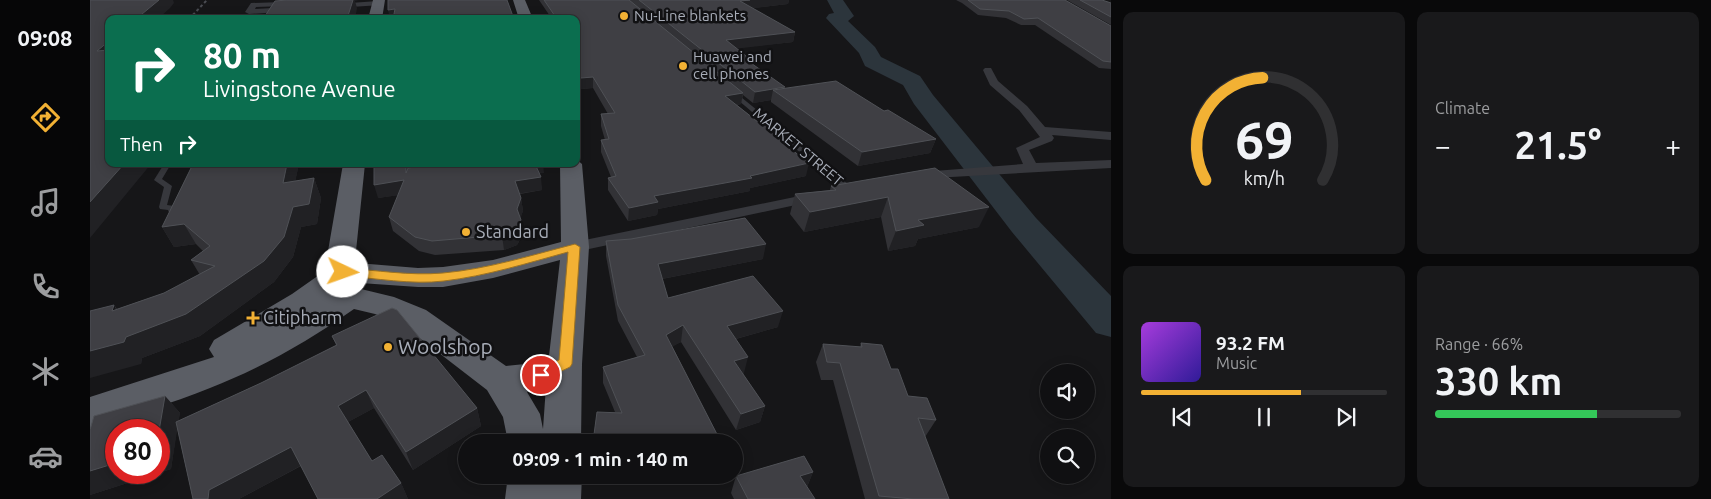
<!DOCTYPE html>
<meta charset="utf-8">
<style>
:root{--surface:#101012;--page:#19191b;--text:#f1f3f6;--muted:#9c9d9f;--line:#303032;--accent:#f2b134}
body{margin:0;font-family:Ubuntu,sans-serif;background:var(--page);color:var(--text);height:100vh;display:flex;flex-direction:column;font-size:19px;white-space:nowrap}
*{box-sizing:border-box;margin:0}
p{font-size:16px;color:var(--muted)}
.icon{flex:none;width:28px;height:28px;fill:none;stroke:currentColor;stroke-width:2;stroke-linecap:round;stroke-linejoin:round}
.map{position:relative;flex:1;overflow:hidden}
.side{display:flex;flex-direction:column;gap:12px;padding:12px;background:#09090a;width:600px}
.side>*{flex:none}
.guide{position:absolute;left:15px;top:15px;width:475px;height:152px;border-radius:10px;box-shadow:0 2px 12px #0003,0 0 0 1px var(--line);background:#0b6e4f;color:#fff;overflow:hidden}
.tools{position:absolute;left:950px;top:364px;display:grid;gap:10px}
.tools a{display:grid;place-items:center;width:55px;height:55px;border-radius:50%;background:var(--surface);box-shadow:0 2px 12px #0003,0 0 0 1px var(--line);font-size:25px}
.speed{position:absolute;left:15px;top:419px;display:flex;gap:10px;font-size:25px;font-weight:700;text-align:center}
.speed>*{display:grid;place-content:center;width:65px;height:65px;border-radius:50%;background:var(--surface);box-shadow:0 2px 12px #0003,0 0 0 1px var(--line);line-height:1}
.speed .limit{border:8px solid #d22;background:#fff;color:#111}
.pin{position:absolute;display:grid;place-items:center;width:42px;height:42px;color:#fff;margin:-21px;border:2px solid #fff;border-radius:50%;box-shadow:0 1px 5px #0007}
.me{position:absolute;width:55px;margin:-28px;rotate:93deg;stroke-linejoin:round;filter:drop-shadow(0 0 4px #0008)}
.turn{display:flex;align-items:center;gap:18px;height:105px;padding:0 15px;font-size:22px}
.turn .icon{width:65px;height:65px;stroke-width:2.5}
.turn b{display:block;font-size:35px;line-height:42px}
.then{display:flex;align-items:center;height:48px;padding:0 15px;background:#0003;gap:10px;font-size:19px}
.big{font-size:38px;font-weight:600;line-height:1.1}
.side .widget{flex:1;display:flex;flex-direction:column;justify-content:center;gap:8px;min-width:0;padding:0 18px;border-radius:10px;background:var(--page)}
.side .dial{align-items:center;gap:0}
.dial svg{height:130px;overflow:visible;fill:none;stroke:var(--line);stroke-width:7;stroke-linecap:round;text-anchor:middle}
.dial text{fill:var(--text);stroke:none}
.song{display:flex;align-items:center;gap:15px}
.cover{width:60px;height:60px;border-radius:8px;background:linear-gradient(135deg,hsl(280 70% 55%),hsl(250 70% 35%))}
.played{height:5px;border-radius:2px;background:linear-gradient(90deg,var(--accent) 65%,var(--line) 65%)}
.keys{display:flex;justify-content:space-around;direction:ltr}
.heat{display:flex;justify-content:space-between;align-items:center;font-size:28px;direction:ltr}
.charge{height:8px;border-radius:4px;background:linear-gradient(90deg,#34c759 66%,var(--line) 0)}
.side .tiles{flex:1;display:grid;gap:12px;grid-template-columns:repeat(2,1fr)}
.trip{position:absolute;left:368px;top:434px;width:285px;height:50px;border-radius:25px;background:var(--surface);box-shadow:0 2px 12px #0003,0 0 0 1px var(--line);font-weight:600;line-height:50px;text-align:center}
main{display:flex;flex:1;min-height:0}
.tabs{display:flex;flex-direction:column;width:90px;justify-content:space-around;align-items:center;background:#060607;color:var(--muted)}
.tabs .icon{width:35px;height:35px}
.tabs .active{color:var(--accent)}
.tabs b{font-size:22px;color:var(--text)}
.map>svg:first-child{display:block}
.lines{fill:none;stroke-linecap:round;stroke-linejoin:round}
.river{fill:#2c353c;fill-rule:evenodd}
.service{fill:#37383d;fill-rule:evenodd}
.minor{fill:#37383d;fill-rule:evenodd}
.trunk{fill:#5b5e65;fill-rule:evenodd}
.rail{stroke:#4a4c52;stroke-width:2;stroke-dasharray:3 2.5;stroke-linecap:butt}
.wall{fill:#323236}
.shaded-wall{fill:#212124}
.building{fill:#3f3f44;stroke:#4f5156}
.route{fill:#f2b134;stroke:#9d7322}
.poi-dot{fill:#f2b134;stroke:#111113;stroke-width:2}
.labels{text-anchor:middle;stroke-width:5;stroke-linejoin:round;paint-order:stroke}
.far-poi-label{font-size:15px;fill:#a8adb8;stroke:#111113;text-anchor:start}
.far-street-label{font-size:15px;fill:#a8adb8;stroke:#111113}
.poi-label{font-size:18px;fill:#a8adb8;stroke:#111113;text-anchor:start}
.near-poi-label{font-size:21px;fill:#a8adb8;stroke:#111113;text-anchor:start}
</style>
<main>
<nav class="tabs">
<b>09:08</b>
<svg class="icon active" aria-label="directions" viewBox="0 0 24 24"><path d="M12 3l9 9-9 9-9-9zM9 14v-3h6M13 9l2 2-2 2"/></svg>
<svg class="icon" aria-label="music" viewBox="0 0 24 24"><path d="M9 18V5l10-2v13"/><circle cx="6" cy="18" r="3"/><circle cx="16" cy="16" r="3"/></svg>
<svg class="icon" aria-label="phone" viewBox="0 0 24 24"><path d="M5 4h4l2 5-3 2q2 4 5 5l2-3 5 2v4C11 20 4 13 5 4z"/></svg>
<svg class="icon" aria-label="climate" viewBox="0 0 24 24"><path d="M12 3v18M4 7l16 10M4 17L20 7"/></svg>
<svg class="icon" aria-label="car" viewBox="0 0 24 24"><path d="M5 17H2v-5l4-1 3-4h7l3 4 3 1v5h-3M9 17h6M6 11h13"/><circle cx="7" cy="17" r="2"/><circle cx="17" cy="17" r="2"/></svg>
</nav>
<div class="map">
<svg width="1021" height="499" viewBox="0 0 1021 499">
<rect width="100%" height="100%" fill="#161618"/>
<g class="lines">
<path class="river" d="M737,0H753L764,16L758,21L785,47L791,57L830,76L843,95L946,218L1021,296V337L1006,333L922,232L824,104L813,85L775,66L769,53L736,18L739,14L744,13Z"/>
<path class="service" d="M642,93H646L763,188L764,190L763,192H757L642,95Z
M74,164H81L72,179L82,186L77,205L84,206L87,213L83,215H80L78,210L70,209L69,207L74,187L64,180Z"/>
<path class="minor" d="M288,1H291V5L246,8L242,6L246,4Z
M193,2H196V6L166,7L165,9L201,7L205,9L204,11L159,14L155,12L161,3Z
M895,68H901L908,81L937,106L955,127L1021,132V140L962,135L964,138L962,141L939,150L946,163L1021,160V168L826,179L824,176L831,172L933,164L926,148L950,137L929,110L900,85L893,70Z
M724,193L731,197L729,200L485,252L479,251L477,247L479,243L485,242Z"/>
<path class="trunk" d="M283,0H295L292,19H278Z
M423,0H435L443,19H429Z
M486,159L492,164L499,247L492,364L491,442H418L413,417L397,390L314,326L285,314L264,309C219,341 171,368 120,388C81,404 40,415 0,429V397L124,357L119,349L124,340L202,294L239,268L238,251L253,164H275L266,251L267,263L328,268L353,267L403,260L471,242L470,164H486ZM470,260L459,356L435,364L416,366L336,310L304,297L271,289L270,283L328,287H353L403,278ZM456,386L453,429L450,414L437,392Z
M418,475H492L491,499H415Z"/>
<path class="rail" d="M99,19L117,0"/>
</g>
<path class="wall" d="M449,0H699L698,4L662,8L705,32L703,42L646,48L660,59V62L695,88L794,111L846,139L840,153L768,166L681,102V100L663,103L653,95L651,104L647,105L668,122L698,142L697,146L716,176L660,188V191L568,209L567,215L538,221L518,190V178L521,177L511,152V140H515L511,126V114H518L503,88L491,89L486,81V19H462Z
M866,0H975L1021,26V69L1009,68L945,25H931L916,18L888,15L872,3Z
M977,0H1012L1021,3V25Z
M103,164H209L205,181L224,178L231,198L227,224L211,227L203,257L184,282L110,336L52,358L51,364L24,305L27,309L74,293L110,275L101,260L113,251L106,244L84,247L72,227Z
M319,168L454,173H449L452,190L430,194L431,198L433,211L430,218L433,234L427,245L414,250L345,255L329,251L303,231L299,217L308,195L288,198Z
M845,168L889,227L828,239L825,246L798,251L791,217L714,232L700,214L705,194L740,190L741,186Z
M516,241L673,259L572,279L578,298L688,327L646,339L654,373L653,374L675,406L670,422L646,430L591,342L582,346L631,442L525,412L513,383V367L547,357L528,321L516,256Z
M242,336L387,408L391,426L323,470L284,408L258,422L282,461L311,483L318,499H228L211,466L149,499H103L87,428L81,469L0,495V430L75,396L90,413L88,421L171,383L246,345Z
M771,343L801,369L818,396L846,420L835,437L859,499H775L743,380H731L726,362L733,344L770,347Z
M723,472L717,487L725,499H644L641,493L646,476Z
M506,475H578L553,481L552,483Z"/>
<path class="shaded-wall" d="M69,0H83L84,3L80,8L68,19H46Z
M197,0H269L265,1L267,8L265,19H257Z
M660,0H699L698,4L648,10L650,1Z
M305,9L307,19H300L298,10Z
M705,32L703,42L635,50L636,40Z
M19,41V64L7,51Z
M503,77V88L491,89V78Z
M695,87L693,97L683,90L681,100L663,103L665,92Z
M653,93L651,104L633,107L635,96Z
M846,139L840,153L768,166L772,152Z
M719,163L716,176L660,188V191L568,209L567,215L538,221L539,208L564,196Z
M34,164H61L0,238V202Z
M197,164H209L201,202L193,183Z
M316,164H318L320,187L316,173Z
M444,164H453L454,173L445,174Z
M451,177L452,190L426,194L425,181Z
M224,178L231,198L227,224L211,227L203,257L184,282L110,336L52,358L51,364L0,378V351L36,337L203,207Z
M314,180L317,194L288,198L284,185Z
M798,197L791,217L714,232L720,212Z
M431,198L433,211L429,223L427,209Z
M899,207L889,227L828,239L825,246L798,251L806,231L828,220Z
M431,220L433,234L427,245L414,250L412,235Z
M94,224L106,244L84,247L72,227Z
M676,244L673,259L566,280L568,264Z
M693,311L688,327L634,342L637,326Z
M593,325L591,342L575,351L576,335Z
M658,357L654,373L640,377L644,361Z
M276,390L284,408L256,423L248,406Z
M75,396L90,413L81,469L0,495V471L26,463V472H69V431Z
M675,406L670,422L646,430L651,414Z
M387,408L391,426L323,470L316,452Z
M201,447L212,465L149,499H118L119,490Z
M723,472L716,489L710,476Z
M553,475H578L553,481L552,483Z
M311,483L318,499H287Z"/>
<path class="building" d="M0,0H69L46,19H19V41L7,51L19,50V164H34L0,202Z
M197,0H263L257,19H149L175,16L185,1Z
M298,0H417L424,19H303L305,9L298,10Z
M454,0H539L653,93L635,96L668,122L673,121L698,142L693,143L719,163L660,176L662,178L564,196L568,202L539,208L518,178L526,176L511,140L519,139L511,114L525,113L503,77L491,78L486,71V19H467Z
M549,0H660L650,1L705,32L636,40L660,59H657L660,61H658L695,87L665,92Z
M878,0H975L1021,26V62L1013,61L948,18L934,19L919,11L890,9Z
M990,0H1012L1021,3V17Z
M746,81L794,111L798,110L846,139L772,152L683,90Z
M103,164H197L193,183L224,178L219,204L203,207L194,237L174,261L96,314L36,337L34,342L0,351V311L24,305L22,311L74,293L125,266L101,260L120,246L94,224L72,227Z
M284,164H316V173L318,168L347,164H445L451,177L425,181L431,198L427,209L431,220L425,230L412,235L342,241L325,237L299,217L314,180L284,185Z
M845,168L899,207L828,220L834,225L806,231L798,197L720,212L705,194L746,190L741,186Z
M655,218L676,244L568,264L578,298L663,276L693,311L637,326L658,357L644,361L675,406L651,414L593,325L576,335L631,442H503L507,412L532,413L513,367L555,355L528,305L516,241L541,239Z
M302,308L307,310L387,408L316,452L276,390L248,406L282,461L292,455L311,483L287,499H228L201,447L119,490L118,499H103L86,422L171,383L247,345L242,336Z
M771,343L792,345L801,369H808L818,396L837,398L846,420L828,418L859,499H823L789,496L750,363L737,362L733,344L772,347Z
M75,396L69,431V430H26V463L0,471V430L4,416Z
M714,456L723,472L710,476L725,499H658L646,476Z"/>
<path class="route" d="M485,244L490,247L482,364L480,367L451,381L446,379L444,375L446,371L469,360L478,252C438,263 396,276 354,281C321,285 286,278 253,276L247,272L253,268C286,270 320,276 353,273C398,269 442,255 485,244Z"/>
<g class="poi-dot">
<circle cx="534" cy="16" r="5"/>
<circle cx="593" cy="66" r="5"/>
<circle cx="376" cy="232" r="5"/>
<path d="M160.5 310.5h5v5h5v5h-5v5h-5v-5h-5v-5h5z"/>
<circle cx="298" cy="347" r="5"/>
</g>
<g class="labels">
<g class="far-poi-label">
<text x="544" y="21">Nu-Line blankets</text>
<text x="603" y="62">Huawei and<tspan x="603" dy="17">cell phones</tspan></text>
</g>
<g class="far-street-label">
<text transform="translate(708 147) rotate(40)" y="5">MARKET STREET</text>
</g>
<g class="poi-label">
<text x="386" y="238">Standard</text>
<text x="173" y="324">Citipharm</text>
</g>
<g class="near-poi-label">
<text x="308" y="354">Woolshop</text>
</g>
</g>
</svg>
<div class="tools">
<a><svg class="icon" aria-label="sound" viewBox="0 0 24 24"><path d="M4 9h4l5-4v14l-5-4H4zM17 9q2 3 0 6"/></svg></a>
<a><svg class="icon" aria-label="search" viewBox="0 0 24 24"><circle cx="10" cy="10" r="6"/><path d="M15 15l6 6"/></svg></a>
</div>
<div class="speed"><div class="limit">80</div></div>
<div class="pin" style="left:451px;top:375px;background:#d93025"><svg class="icon" aria-label="arrive" viewBox="0 0 24 24"><path d="M6 21V4h12l-3 4 3 4H6"/></svg></div>
<svg class="me" style="left:253px;top:272px" viewBox="-20 -20 40 40"><circle r="19" fill="#fff"/><path d="M0-13L10 11 0 6-10 11z" fill="#f2b134"/></svg>
<div class="trip">09:09 · 1 min · 140 m</div>
<div class="guide">
<div class="turn"><svg class="icon" aria-label="right" viewBox="0 0 24 24"><path d="M7 20v-9h11M14 6l5 5-5 5"/></svg><div><b>80 m</b>Livingstone Avenue</div></div>
<div class="then">Then<svg class="icon" aria-label="right" viewBox="0 0 24 24"><path d="M7 20v-9h11M14 6l5 5-5 5"/></svg></div>
</div>
</div>
<section class="side">
<div class="tiles">
<div class="widget dial"><svg viewBox="0 0 100 80">
<path d="M14 69A42 42 0 1 1 86 69"/>
<path d="M14 69A42 42 0 0 1 49 6" stroke="#f2b134"/>
<text x="50" y="56" font-size="32" font-weight="700">69</text>
<text x="50" y="72" font-size="11">km/h</text>
</svg></div>
<div class="widget"><p>Climate</p>
<div class="heat"><a>−</a><b class="big">21.5°</b><a>+</a></div>
</div>
<div class="widget">
<div class="song"><i class="cover"></i><div><b>93.2 FM</b><p>Music</p></div></div>
<div class="played"></div>
<div class="keys"><svg class="icon" aria-label="previous" viewBox="0 0 24 24"><path d="M18 5L8 12l10 7zM5 5v14"/></svg><svg class="icon" aria-label="pause" viewBox="0 0 24 24"><path d="M8 5v14M16 5v14"/></svg><svg class="icon" aria-label="next" viewBox="0 0 24 24"><path d="M6 5l10 7-10 7zM19 5v14"/></svg></div>
</div>
<div class="widget"><p>Range · 66%</p><b class="big">330 km</b><div class="charge"></div></div>
</div>
</section>
</main>
